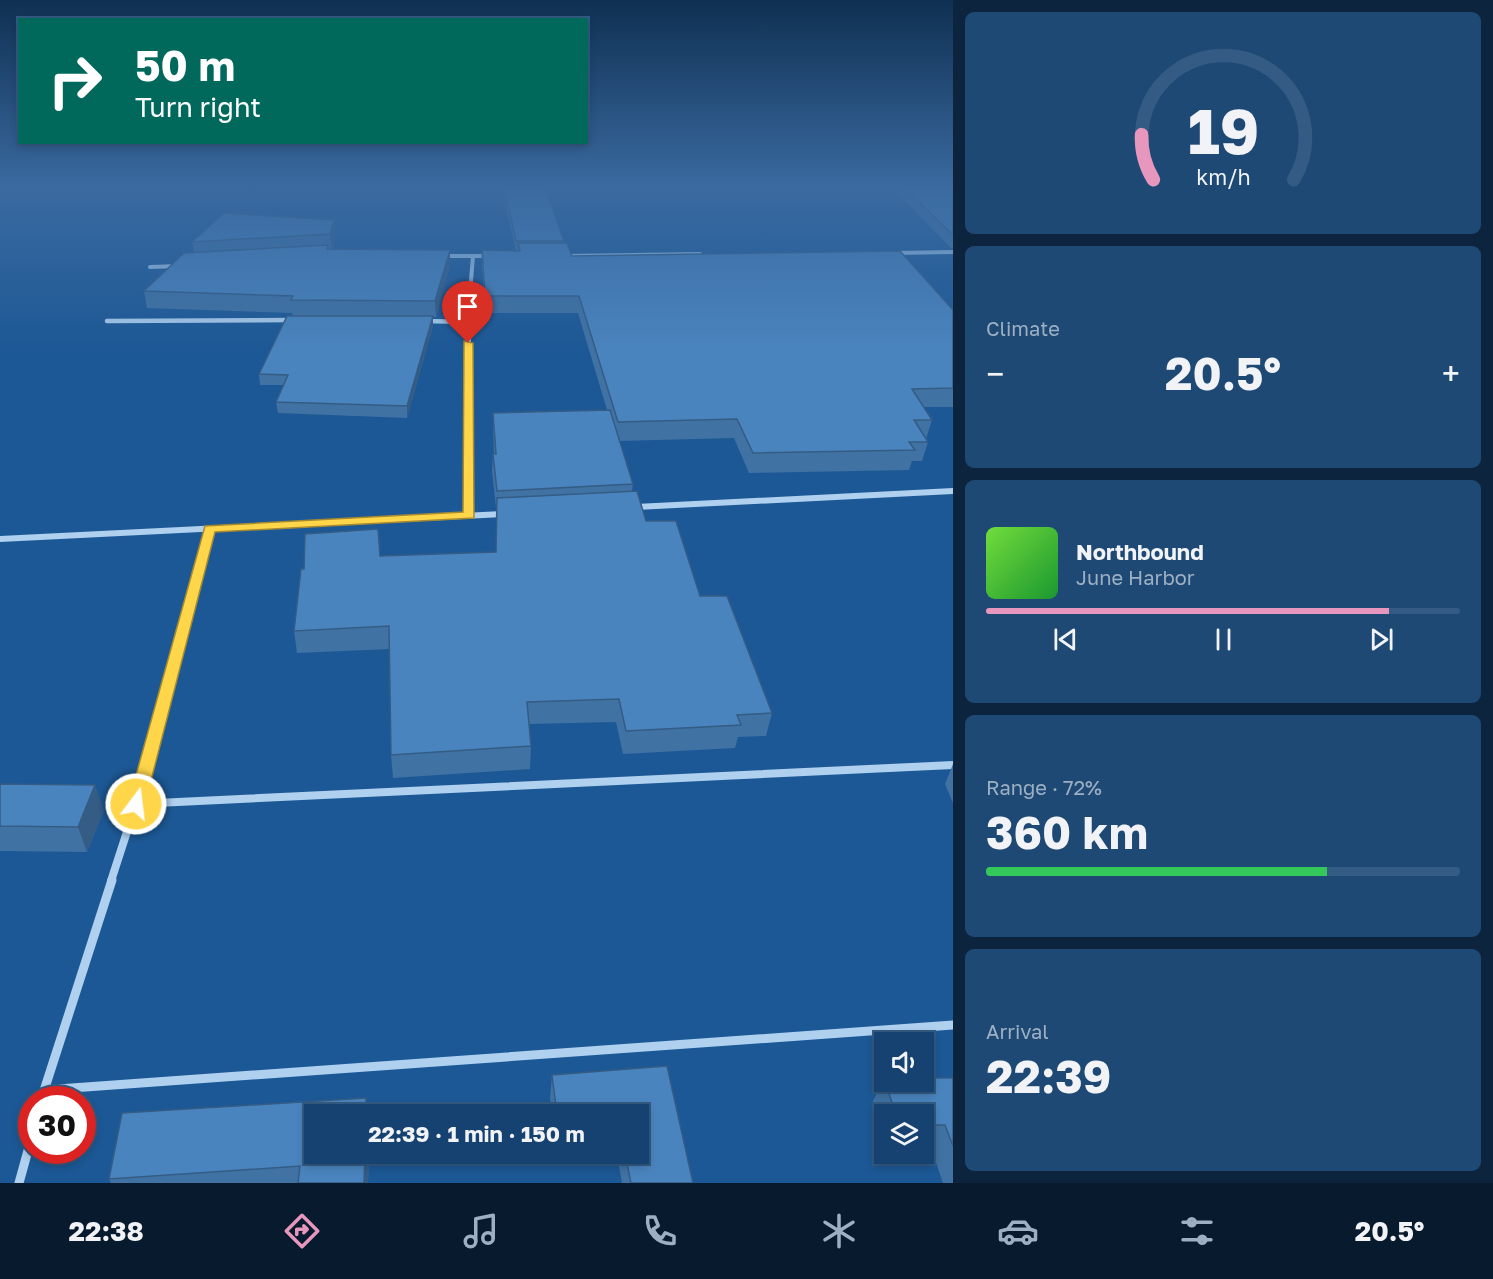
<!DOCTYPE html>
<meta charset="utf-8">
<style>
:root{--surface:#154270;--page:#1e4975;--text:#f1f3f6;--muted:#9db0c3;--line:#345b83;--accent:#e797bd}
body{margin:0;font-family:"Golos Text",sans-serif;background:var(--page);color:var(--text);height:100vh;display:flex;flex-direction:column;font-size:22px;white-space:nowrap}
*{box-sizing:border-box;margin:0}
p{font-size:20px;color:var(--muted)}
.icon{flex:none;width:33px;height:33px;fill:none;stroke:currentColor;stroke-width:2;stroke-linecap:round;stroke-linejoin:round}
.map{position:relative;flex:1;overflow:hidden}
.side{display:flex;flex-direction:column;gap:12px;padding:12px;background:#0c243e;width:540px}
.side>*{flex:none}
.guide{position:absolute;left:18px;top:18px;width:570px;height:126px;border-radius:0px;box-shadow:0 3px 9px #0003,0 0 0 2px var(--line);background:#00695c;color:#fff;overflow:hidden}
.buttons{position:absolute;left:874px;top:1032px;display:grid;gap:12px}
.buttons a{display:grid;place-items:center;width:60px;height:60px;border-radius:0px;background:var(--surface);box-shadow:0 3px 9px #0003,0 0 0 2px var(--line);font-size:30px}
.speed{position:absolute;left:18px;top:1086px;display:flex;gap:12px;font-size:30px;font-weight:700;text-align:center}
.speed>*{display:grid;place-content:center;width:78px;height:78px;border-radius:50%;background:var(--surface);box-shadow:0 3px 9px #0003,0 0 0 2px var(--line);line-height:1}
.speed .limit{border:9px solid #d22;background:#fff;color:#111}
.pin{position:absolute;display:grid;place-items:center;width:51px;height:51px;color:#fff;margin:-62px -26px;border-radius:50% 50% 50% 0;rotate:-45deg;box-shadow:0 0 6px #0007}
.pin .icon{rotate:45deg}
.me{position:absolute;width:66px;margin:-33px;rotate:15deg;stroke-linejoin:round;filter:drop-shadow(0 0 4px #0008)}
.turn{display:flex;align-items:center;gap:21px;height:126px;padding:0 18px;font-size:27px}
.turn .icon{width:78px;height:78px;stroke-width:2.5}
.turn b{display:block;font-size:42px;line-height:51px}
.big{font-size:45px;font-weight:700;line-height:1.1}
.side .card{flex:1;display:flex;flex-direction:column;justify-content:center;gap:9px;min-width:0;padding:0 21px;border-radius:9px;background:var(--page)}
.side .dial{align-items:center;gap:0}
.dial svg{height:156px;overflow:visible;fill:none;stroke:var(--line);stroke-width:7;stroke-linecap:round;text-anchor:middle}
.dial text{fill:var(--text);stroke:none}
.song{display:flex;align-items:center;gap:18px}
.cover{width:72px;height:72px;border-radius:9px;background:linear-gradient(135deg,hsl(100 70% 55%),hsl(130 70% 35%))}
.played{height:6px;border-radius:3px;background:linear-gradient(90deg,var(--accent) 85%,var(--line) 85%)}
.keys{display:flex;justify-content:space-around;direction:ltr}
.heat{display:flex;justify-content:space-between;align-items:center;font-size:33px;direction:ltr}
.charge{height:9px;border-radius:4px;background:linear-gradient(90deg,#34c759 72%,var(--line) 0)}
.trip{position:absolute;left:304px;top:1104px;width:345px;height:60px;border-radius:0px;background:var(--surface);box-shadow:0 3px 9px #0003,0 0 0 2px var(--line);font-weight:700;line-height:60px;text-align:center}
.menu{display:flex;height:96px;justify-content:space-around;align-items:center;background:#081a2d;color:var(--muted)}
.menu .icon{width:42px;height:42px}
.menu .selected{color:var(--accent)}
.menu b{font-size:27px;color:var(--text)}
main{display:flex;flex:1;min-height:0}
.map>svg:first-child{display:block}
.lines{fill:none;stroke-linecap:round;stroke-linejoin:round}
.minor-far4{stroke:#afd0ef;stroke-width:4}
.minor-far3{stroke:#afd0ef;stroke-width:4.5}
.minor-far2{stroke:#afd0ef;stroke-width:6}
.minor-far1{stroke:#afd0ef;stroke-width:8}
.minor{stroke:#afd0ef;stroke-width:9}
.wall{fill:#4072a3}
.shaded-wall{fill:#345c85}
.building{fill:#4a84be;stroke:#345c85;stroke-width:1.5}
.route{fill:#ffd54a;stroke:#a68a30;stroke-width:1.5}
</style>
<main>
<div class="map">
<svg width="953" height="1183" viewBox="0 0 953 1183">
<rect width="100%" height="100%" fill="#1c5895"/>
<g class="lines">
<path class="minor-far4" d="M894,253L953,252
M444,256H487
M564,256L700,254
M150,267L179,266
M469,305L473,256"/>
<path class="minor-far3" d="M107,321L292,320
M426,321L467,322
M468,454L469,304"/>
<path class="minor-far2" d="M468,452L469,516
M636,507L953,491
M0,539L503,514
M179,642L209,529"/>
<path class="minor-far1" d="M136,804L953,765
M111,881L136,804L179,641"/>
<path class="minor" d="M44,1090L953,1025
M41,1100L112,880
M19,1183L32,1136"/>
</g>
<path class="wall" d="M501,187H545L564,243L572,256L953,310V407H924L932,420L926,439L928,442L922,461H912L909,470L749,473L734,438L619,441L633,484L632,491L646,521L700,596L772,713L766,736L738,737L735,748L623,754L616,722L529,724L531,746L530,769L393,778L391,755L390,649L297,653L294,631L380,556L496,552V508L492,471L493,454H494L493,430V413L607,410L578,313H485L482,266V250L516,251Z
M889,187H953V249L951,248L896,192Z
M334,220L335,237L333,249L450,250V265L436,317H433V326L407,418L278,413L276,402L283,385H260L259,374L293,316L292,313L147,308L144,291L194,253L192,242Z
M953,764V803L945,784Z
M0,784L104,810L87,852L0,851Z
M667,1066L693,1183H622L617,1154H639V1114H552L550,1098L552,1075Z
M953,1078V1183H943L931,1148H924V1114H885V1142L872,1103L884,1079Z
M366,1098L369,1114H315V1154H369L368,1183H111L109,1179Z"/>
<path class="shaded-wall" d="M334,220L335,237L332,252L330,234Z
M450,250V265L436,317L435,301Z
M433,316V326L407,418V406Z
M95,785L104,810L87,852L78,827Z
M366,1098L369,1114H366Z
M365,1154H369L368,1183H364Z"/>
<path class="building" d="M504,187H545L564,241H516Z
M904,187H953V235Z
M224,213L334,220L330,234L192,242Z
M518,243H567L572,256L900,251L953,310V388L912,389L932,420H914L928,442H909L915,450L753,453L737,419L618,422L579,296H485L482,250L520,251Z
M328,245L327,249L450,250L435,301L291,300L293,296L144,291L184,253Z
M287,316H433L407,406L276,402L288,375L259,374Z
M610,410L633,484L497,491L493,454H496L493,413Z
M637,491L646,521H676L700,596H727L772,713L737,715L741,725L626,731L619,699L527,702L531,746L391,755L389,626L294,631L301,569H304L305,534L378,529L380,556L496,552L497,498Z
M0,784L95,785L78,827L0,826Z
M667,1066L693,1183H631L625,1154H639V1114H557L552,1075Z
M924,1078H953V1146L945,1125H924V1114H896L885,1082H924Z
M366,1098V1114H315V1154H365L364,1183H298L300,1166L109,1179L122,1113Z"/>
<linearGradient id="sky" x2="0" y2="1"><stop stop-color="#0f3052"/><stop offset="0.53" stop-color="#3a6aa0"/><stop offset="1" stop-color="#3a6aa0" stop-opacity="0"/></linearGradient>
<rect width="953" height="353" fill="url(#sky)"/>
<path class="route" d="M464,341L473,343L474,518L215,532L145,804L142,809H130L128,804L205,526L463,512Z"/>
</svg>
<div class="buttons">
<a><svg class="icon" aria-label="sound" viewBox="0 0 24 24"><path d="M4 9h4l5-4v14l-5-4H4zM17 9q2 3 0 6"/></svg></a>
<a><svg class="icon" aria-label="layers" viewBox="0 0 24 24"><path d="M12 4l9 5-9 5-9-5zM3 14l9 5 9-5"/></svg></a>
</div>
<div class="speed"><div class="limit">30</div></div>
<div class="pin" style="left:468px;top:343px;background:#d93025"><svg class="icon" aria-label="arrive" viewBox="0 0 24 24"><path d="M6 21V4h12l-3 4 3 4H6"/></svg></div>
<svg class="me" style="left:136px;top:804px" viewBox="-20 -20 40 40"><circle r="17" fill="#ffd54a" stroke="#fff" stroke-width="3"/><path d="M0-11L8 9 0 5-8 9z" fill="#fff"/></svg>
<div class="trip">22:39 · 1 min · 150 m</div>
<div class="guide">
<div class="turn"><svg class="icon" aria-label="right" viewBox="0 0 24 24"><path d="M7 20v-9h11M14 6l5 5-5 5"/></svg><div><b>50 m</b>Turn right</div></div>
</div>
</div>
<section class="side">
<div class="card dial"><svg viewBox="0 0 100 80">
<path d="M14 69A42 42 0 1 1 86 69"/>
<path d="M14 69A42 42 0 0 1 8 46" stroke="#e797bd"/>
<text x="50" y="56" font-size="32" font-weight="700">19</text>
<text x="50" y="72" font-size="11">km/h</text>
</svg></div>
<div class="card"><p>Climate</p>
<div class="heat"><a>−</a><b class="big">20.5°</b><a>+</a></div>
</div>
<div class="card">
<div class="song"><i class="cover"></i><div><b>Northbound</b><p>June Harbor</p></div></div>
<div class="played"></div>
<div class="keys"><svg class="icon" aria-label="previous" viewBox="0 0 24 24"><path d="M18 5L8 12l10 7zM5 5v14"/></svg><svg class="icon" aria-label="pause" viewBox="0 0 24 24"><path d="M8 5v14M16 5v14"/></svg><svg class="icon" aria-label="next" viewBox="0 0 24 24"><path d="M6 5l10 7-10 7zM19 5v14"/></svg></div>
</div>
<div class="card"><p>Range · 72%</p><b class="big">360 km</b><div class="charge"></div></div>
<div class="card"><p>Arrival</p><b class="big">22:39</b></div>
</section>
</main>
<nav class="menu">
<b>22:38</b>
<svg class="icon selected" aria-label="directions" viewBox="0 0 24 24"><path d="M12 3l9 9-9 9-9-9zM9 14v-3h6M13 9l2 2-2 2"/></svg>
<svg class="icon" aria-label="music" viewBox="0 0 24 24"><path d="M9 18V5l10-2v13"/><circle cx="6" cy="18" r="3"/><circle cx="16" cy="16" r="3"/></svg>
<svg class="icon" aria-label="phone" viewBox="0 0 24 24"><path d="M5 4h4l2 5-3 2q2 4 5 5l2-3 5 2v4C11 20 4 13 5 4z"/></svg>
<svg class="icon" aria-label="climate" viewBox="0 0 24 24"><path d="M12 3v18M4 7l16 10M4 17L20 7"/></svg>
<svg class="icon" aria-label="car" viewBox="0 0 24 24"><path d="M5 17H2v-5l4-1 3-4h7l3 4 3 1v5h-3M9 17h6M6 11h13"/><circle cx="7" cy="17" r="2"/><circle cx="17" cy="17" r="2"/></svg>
<svg class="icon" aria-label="filters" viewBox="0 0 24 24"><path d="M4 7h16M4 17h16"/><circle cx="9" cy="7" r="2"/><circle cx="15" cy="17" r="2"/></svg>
<b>20.5°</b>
</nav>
